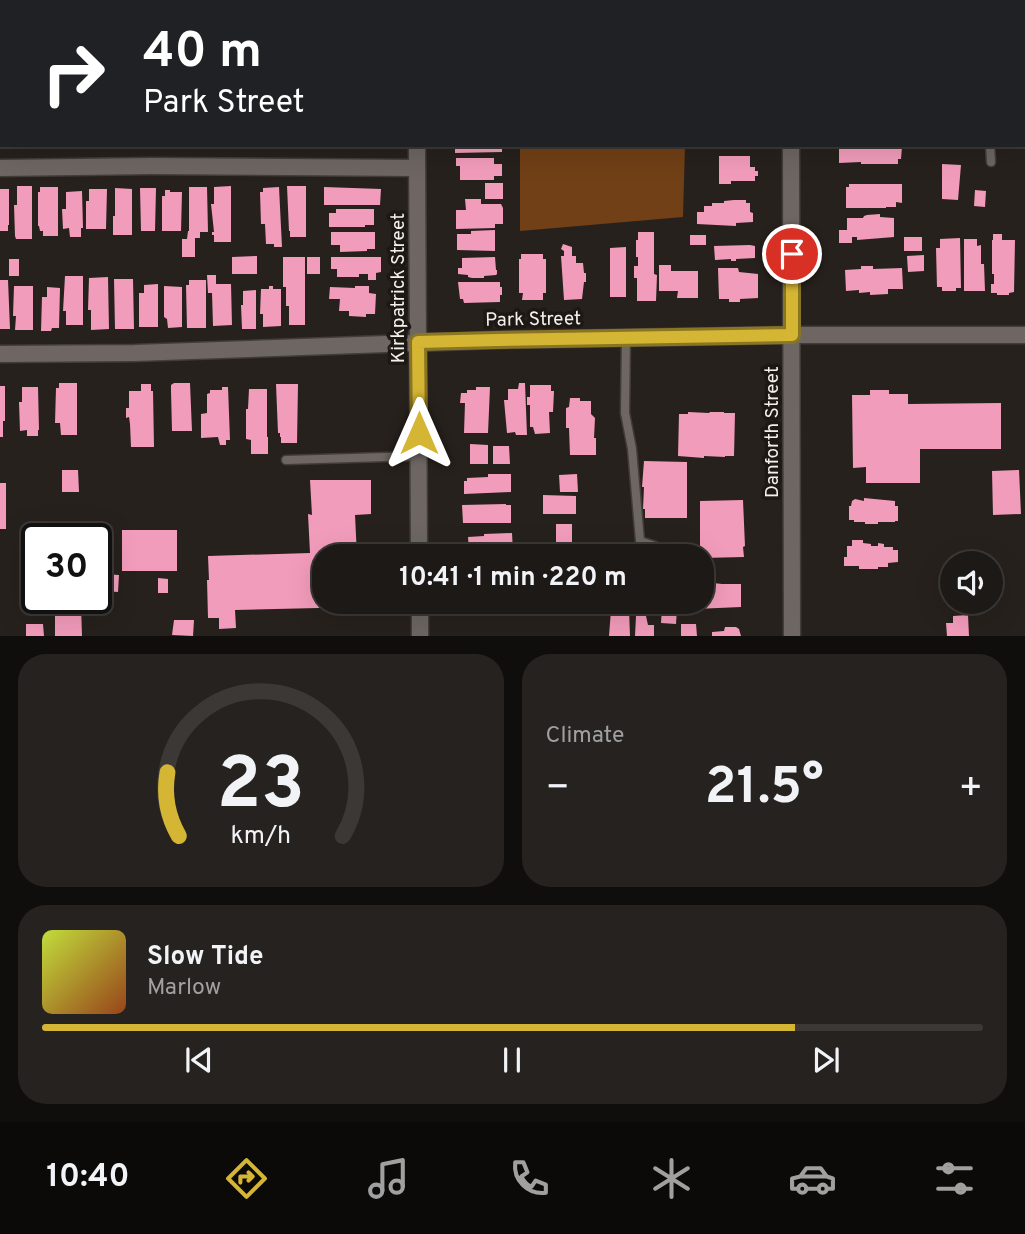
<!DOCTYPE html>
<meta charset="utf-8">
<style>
:root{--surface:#1d1916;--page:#25221f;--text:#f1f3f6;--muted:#a0a0a1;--line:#3b3835;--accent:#d5b534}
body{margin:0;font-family:Overpass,sans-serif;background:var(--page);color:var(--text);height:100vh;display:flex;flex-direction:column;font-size:26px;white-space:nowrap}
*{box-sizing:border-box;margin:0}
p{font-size:23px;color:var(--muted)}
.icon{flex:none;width:38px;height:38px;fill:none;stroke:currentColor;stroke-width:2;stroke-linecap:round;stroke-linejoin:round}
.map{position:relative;height:636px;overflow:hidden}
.side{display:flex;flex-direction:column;gap:18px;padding:18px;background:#100e0c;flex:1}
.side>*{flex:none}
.top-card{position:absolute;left:0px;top:0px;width:1026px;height:147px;box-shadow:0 7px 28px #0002,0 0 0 2px var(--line);background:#202124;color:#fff;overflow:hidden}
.buttons{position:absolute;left:940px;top:551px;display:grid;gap:14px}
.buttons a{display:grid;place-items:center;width:63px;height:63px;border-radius:50%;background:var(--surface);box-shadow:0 7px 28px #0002,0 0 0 2px var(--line);font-size:35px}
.speed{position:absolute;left:21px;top:523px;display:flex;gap:14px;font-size:35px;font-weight:700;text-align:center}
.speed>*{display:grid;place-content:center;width:91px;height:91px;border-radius:50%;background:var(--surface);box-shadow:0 7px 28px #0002,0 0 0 2px var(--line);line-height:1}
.speed .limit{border:4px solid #111;border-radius:10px;background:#fff;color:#111}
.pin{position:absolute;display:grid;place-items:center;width:60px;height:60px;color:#fff;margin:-30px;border:4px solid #fff;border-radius:50%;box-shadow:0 2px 7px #0007}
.me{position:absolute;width:77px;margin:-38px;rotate:0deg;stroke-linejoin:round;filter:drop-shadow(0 0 5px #0008)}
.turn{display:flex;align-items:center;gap:24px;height:147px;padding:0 28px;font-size:32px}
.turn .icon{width:91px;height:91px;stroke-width:2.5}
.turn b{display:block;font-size:49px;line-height:60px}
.big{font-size:52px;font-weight:700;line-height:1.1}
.side .card{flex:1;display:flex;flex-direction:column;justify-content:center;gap:10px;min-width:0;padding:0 24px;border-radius:28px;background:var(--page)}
.side .dial{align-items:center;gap:0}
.dial svg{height:182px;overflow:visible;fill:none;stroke:var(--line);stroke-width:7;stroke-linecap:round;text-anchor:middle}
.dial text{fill:var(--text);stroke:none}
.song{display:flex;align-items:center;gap:21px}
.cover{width:84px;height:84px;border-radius:10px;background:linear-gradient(135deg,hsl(70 70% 55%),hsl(20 70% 35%))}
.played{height:7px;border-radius:4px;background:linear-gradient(90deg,var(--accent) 80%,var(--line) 80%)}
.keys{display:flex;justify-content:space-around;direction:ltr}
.heat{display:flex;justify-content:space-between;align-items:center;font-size:38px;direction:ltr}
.side .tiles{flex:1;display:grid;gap:18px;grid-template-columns:1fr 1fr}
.card:last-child{grid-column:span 2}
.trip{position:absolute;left:312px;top:544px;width:402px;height:70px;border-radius:28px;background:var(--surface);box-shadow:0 7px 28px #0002,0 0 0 2px var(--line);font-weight:700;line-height:70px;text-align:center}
.tabs{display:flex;height:112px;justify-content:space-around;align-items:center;background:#0c0a09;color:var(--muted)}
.tabs .icon{width:49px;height:49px}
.tabs .on{color:var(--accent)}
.tabs b{font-size:32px;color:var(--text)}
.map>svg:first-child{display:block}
.forest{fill:#714016}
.building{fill:#f29cbb}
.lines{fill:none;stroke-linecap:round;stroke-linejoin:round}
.lane-casing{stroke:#423d39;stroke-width:11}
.street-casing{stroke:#423d39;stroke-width:19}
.lane{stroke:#6d6662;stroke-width:8}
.street{stroke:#6d6662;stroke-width:16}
.route-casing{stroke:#8a7622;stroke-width:18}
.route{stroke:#d5b534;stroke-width:12}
.labels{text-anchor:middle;stroke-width:7;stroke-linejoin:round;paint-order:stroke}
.street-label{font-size:19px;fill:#f3efec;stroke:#1d1814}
</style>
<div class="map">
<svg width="1025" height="636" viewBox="0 0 1025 636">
<rect width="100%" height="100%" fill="#27211d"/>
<path class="forest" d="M520,145H685L683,217L520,231Z"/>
<path class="building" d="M455,145H502V152L455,153Z
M839,145H898L902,147L901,159H898V164H861V162L839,163Z
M719,156H750V167H755V171H758V176H755V181H731V184H719Z
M456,158H494V164H502V176H494V180H460V166H456Z
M942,164L961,165L958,200L942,199Z
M485,183H503V199H485Z
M849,184H902V203L896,202V207H886V208H846V187H849Z
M17,186H32V239H16L15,236L14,205H17Z
M231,186V242H214V235H212V232H214L211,204H214V187Z
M287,186H306V237H290V231H289Z
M40,187H58V236H43V231H40L39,226H38V192H40Z
M189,187H207L208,232H200V238H195V257H182V239H187L188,231H189Z
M279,187L282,247H274V244H266L265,224H261L260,192H263V188Z
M324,187L381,189L380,205H324Z
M115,188L132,189V235H113V216H115Z
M140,188H156L155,231H141Z
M0,189H9V225H8V231H0Z
M89,189H107L106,229H86V201H89Z
M165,190H170V192H182L181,231H162V196H165Z
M975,190L986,191L985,207L974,206Z
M82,191L83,228H81V237H70L69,228L63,229L62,209H66V192Z
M465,199H481V204H501L503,208V224H495V228L456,229V210H466Z
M734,200H746V203H750V212L753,213V222L736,223V226L697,224V212H704V206H712V203H724V201Z
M336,209H374V225H365V227H329V213H336Z
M880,214V217L894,218V237L857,240V237H852V243H839V230H847V218H863L864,216L867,215Z
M495,230V251L457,250V234H471V231Z
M331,232H375V249H367V251L340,252V245H331Z
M638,232H654V274L657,275L656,301H637V278H634V266H638V257H636V240H638Z
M993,234H1002V240H1015L1014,292L1009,293V295H997V293H991V284H994V274H992V240H993Z
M690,235H706V245H690Z
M904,237H922V251H904Z
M960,238L961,288H956V291H942V287H937L936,248H940V239Z
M964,239H977V246L981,245V264H984L985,291H964Z
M563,244L572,247V256H576V263H583L584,273H586V282H584L582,299L564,300L561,256H564V251L561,249Z
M750,245L755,246V258L736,259V261H731V259L715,260L714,246Z
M626,247V297H610V248Z
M521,254H543V259H546V293H543V300H522L523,293H519V259H521Z
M924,255V271L908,272L907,256Z
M257,256V274H232V257Z
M283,257H305V325H289V306H286V287H283Z
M307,257H320V274H307Z
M331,257H381V272L376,273V280H368V274H359V277H337V269H331Z
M495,257L496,270H497V274L496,275L484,276V278H472L468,277V275L458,274V268H462V258Z
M9,259H19V276H9Z
M659,265H671V271H698V298H677L678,291H659Z
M861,266H873V269L902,268L903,289H888V294L870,295V292L859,293V290L846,291L845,270L861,269Z
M718,268H738L739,272L758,274V298L740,299V302H729V299H719Z
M207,275H216V284H231L232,325L213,326L212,293H208Z
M65,276H83V325H66V311H63Z
M108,277L109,329L91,330V310H88L89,278Z
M114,279H133L134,329H115Z
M0,280H8L10,329H0Z
M189,280H206V328H187L186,285H189Z
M458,282H500V287H502V295H500V302L464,303L463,299H460Z
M158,284V327H139V293H144V285Z
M14,286H33V330H15L16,316H13Z
M164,286L182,287V327L168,328L167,319L164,317Z
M269,286H273V289H281V326L263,327V314H260L261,289H269Z
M355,286H369V293L376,294L375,314H366V317L349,316V311H339L340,299H329L330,287L355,288Z
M47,287L60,288L59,328H52L51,331H41L42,297H47Z
M256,290V329H242L241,305H243V291Z
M59,383H77V435H61L60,423H55L56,388H59Z
M174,383H190L192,431H172L171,391V385Z
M519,383H525L527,435H516L515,432L507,433L504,400H508V389H518Z
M141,384H151V391H153L154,447H131L130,424L129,417L126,418V408H129V391H141Z
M276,384H298L297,443H281V437H280V433H278Z
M530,385H551V391H554L553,412H549L550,433L535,434L533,427H530V405H527V397H530Z
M0,386H5V421H3V437H0Z
M22,387H38L39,430H38V436H27V430L20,431L19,402H22Z
M222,387H228L230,440H226V445H220L218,437L201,438V414L207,413V394L210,393V390H222Z
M476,387H490L488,433H464L465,403H460L461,393H467V390H476Z
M249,389H267V437H268V454H251V440L246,439V409H248Z
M870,390H889V394H908V404L1001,403V449H920V483H866V467L853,468L852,395H870Z
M570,398H580V401H591V414L595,418L594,438H596V455H570L569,428H566V408L569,407Z
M688,412L709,413L710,412H724V413H735L734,456H725V457L704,456V458L678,456L679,414H688Z
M470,444L488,445V464H470Z
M493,446H509L510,464H493Z
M644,461L687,462V518H645V509H643L644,487H642Z
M62,470H78L79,492H62Z
M1019,470L1021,514L993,515L992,471Z
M488,474H511V492L464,494V481H467V478L488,477Z
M577,474L578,492H560L559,475Z
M310,480H371V514L355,515L357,556H324V602H361V607L235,610L236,628L219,629V618H208L207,580H209L208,556L310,553L308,514L312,515Z
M0,483H6V529H0Z
M543,495L576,496V514H543Z
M864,498L895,501V506H898V521H895V522H878V524H865V522H854V520H849V506H851L852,501L855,499L864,501Z
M743,500L745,546L743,547L744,557L702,558L700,547V501Z
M506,504V505H511V523H463L462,505Z
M556,524H572V542H556Z
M122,530H177V571H122Z
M512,533L513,552L469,554L468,537L484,536V534Z
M852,540H863V543L871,544V546H878V543L884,544V547H893V550H898V562L888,563V567H878V569H859V566H844V557H847V546H852Z
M37,568V579H29V575H19V569Z
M103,574L119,575L118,592L103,591Z
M158,578L168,579V593H158Z
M704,580H710L713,583L722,584H741V607L695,609L690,607V602H702V582Z
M468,602H504V609H493V614H468Z
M55,605H81L82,636H55Z
M662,607L677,608L676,624L661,623Z
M621,609H629L630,636H609L611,610H621Z
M968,615L969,636H947L946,623H953V616Z
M636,616H646L648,625H654V636H635Z
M174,620H194L193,636L172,635Z
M26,624H43L44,636H26Z
M681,624H696L697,636H681Z
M725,627H736L739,629L741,636H712V632L724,631Z"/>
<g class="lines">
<g class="lane-casing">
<path id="lane" d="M1024,131H1025
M990,145L991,162
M626,338L625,413L632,449L640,541L655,546
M286,460L419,456"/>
</g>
<g class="street-casing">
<path id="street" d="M415,0V2
M790,0V2
M417,145L419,556
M791,145L792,636
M0,168L151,166L417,168
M0,354L135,353L497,340L792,335H1025
M420,602V636"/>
</g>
<use href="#lane" class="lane"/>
<use href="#street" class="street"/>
</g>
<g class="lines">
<g class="route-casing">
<path id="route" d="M419,433L418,342L497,340L792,335V254"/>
</g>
<use href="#route" class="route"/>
</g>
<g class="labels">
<g class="street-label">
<text transform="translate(397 288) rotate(-90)" y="7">Kirkpatrick Street</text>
<text transform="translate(533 318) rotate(-1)" y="7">Park Street</text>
<text transform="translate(771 432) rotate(-90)" y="7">Danforth Street</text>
</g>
</g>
</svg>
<div class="buttons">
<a><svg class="icon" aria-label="sound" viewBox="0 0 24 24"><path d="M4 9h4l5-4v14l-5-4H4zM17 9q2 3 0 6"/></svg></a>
</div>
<div class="speed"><div class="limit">30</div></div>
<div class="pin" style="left:792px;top:254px;background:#d93025"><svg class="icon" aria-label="arrive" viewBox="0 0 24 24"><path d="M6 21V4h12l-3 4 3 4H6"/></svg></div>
<svg class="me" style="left:419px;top:433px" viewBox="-20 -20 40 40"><path d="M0-17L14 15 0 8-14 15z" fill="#d5b534" stroke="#fff" stroke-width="4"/></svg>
<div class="trip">10:41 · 1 min · 220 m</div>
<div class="top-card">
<div class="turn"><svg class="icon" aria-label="right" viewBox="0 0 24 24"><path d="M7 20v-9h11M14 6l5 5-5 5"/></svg><div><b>40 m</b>Park Street</div></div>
</div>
</div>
<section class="side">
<div class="tiles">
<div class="card dial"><svg viewBox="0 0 100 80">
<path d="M14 69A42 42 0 1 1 86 69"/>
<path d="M14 69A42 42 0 0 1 9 41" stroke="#d5b534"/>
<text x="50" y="56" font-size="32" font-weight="700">23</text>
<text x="50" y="72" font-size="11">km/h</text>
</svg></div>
<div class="card"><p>Climate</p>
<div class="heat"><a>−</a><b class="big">21.5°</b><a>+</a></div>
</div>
<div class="card">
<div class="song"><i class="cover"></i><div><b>Slow Tide</b><p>Marlow</p></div></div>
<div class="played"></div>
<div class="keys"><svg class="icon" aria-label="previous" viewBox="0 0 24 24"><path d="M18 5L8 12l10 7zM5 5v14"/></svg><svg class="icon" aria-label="pause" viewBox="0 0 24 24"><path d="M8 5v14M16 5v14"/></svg><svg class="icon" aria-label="next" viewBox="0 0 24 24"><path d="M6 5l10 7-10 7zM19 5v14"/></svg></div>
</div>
</div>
</section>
<nav class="tabs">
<b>10:40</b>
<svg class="icon on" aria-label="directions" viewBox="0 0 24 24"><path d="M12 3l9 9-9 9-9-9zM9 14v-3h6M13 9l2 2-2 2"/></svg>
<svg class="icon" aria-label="music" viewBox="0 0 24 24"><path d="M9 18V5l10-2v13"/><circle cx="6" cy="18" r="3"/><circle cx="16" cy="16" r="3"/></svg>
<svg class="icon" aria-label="phone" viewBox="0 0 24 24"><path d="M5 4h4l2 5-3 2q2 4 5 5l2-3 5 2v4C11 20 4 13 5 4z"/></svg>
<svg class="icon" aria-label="climate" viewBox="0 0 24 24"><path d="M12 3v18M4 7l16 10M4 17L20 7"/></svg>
<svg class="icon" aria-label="car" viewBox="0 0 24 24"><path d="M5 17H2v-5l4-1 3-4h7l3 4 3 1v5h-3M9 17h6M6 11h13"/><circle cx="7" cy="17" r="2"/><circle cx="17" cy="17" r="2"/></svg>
<svg class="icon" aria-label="filters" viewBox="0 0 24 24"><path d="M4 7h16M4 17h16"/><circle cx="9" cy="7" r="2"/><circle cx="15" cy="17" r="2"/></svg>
</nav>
